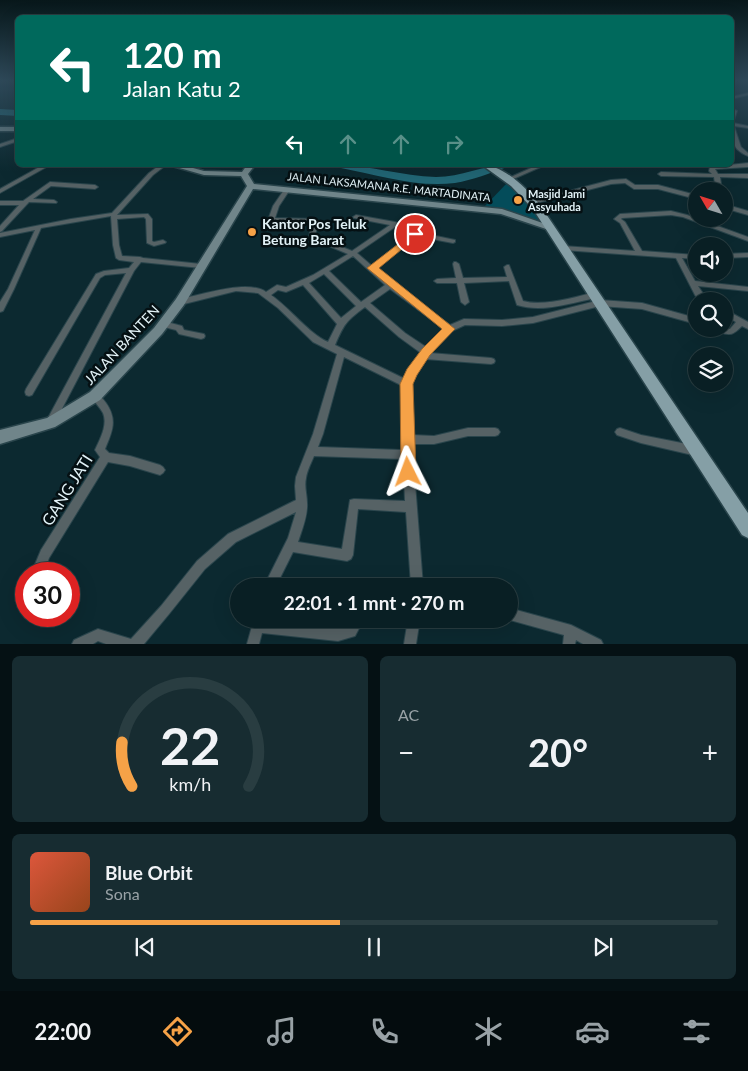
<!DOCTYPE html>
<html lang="id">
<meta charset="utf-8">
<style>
:root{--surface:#091f24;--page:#172c31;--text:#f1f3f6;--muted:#99a2a6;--line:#293d41;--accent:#f6a247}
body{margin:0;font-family:Lato,sans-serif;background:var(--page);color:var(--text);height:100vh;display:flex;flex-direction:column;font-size:19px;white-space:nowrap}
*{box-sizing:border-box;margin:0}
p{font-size:16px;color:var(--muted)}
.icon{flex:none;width:28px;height:28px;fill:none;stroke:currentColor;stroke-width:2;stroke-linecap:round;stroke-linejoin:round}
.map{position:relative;height:644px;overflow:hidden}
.details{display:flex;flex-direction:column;gap:12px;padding:12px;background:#051114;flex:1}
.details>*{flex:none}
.guide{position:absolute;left:15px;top:15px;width:719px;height:152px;border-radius:8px;box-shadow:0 5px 20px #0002,0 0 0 1px var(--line);background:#00695c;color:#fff;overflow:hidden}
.needle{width:32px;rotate:309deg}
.controls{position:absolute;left:688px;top:182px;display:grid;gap:10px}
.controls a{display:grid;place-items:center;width:45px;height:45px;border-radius:50%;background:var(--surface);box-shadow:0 5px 20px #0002,0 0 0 1px var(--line);font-size:25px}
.speed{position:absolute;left:15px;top:562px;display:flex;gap:10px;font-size:25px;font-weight:700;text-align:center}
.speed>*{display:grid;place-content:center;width:65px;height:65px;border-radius:50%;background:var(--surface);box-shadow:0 5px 20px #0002,0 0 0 1px var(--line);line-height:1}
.speed .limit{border:8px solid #d22;background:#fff;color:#111}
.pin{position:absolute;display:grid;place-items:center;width:42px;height:42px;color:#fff;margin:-21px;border:2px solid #fff;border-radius:50%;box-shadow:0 1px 5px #0007}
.me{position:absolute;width:55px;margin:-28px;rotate:357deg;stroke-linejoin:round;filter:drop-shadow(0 0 4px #0008)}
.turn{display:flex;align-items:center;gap:18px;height:105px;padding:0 25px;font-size:22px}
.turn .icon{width:65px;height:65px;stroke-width:2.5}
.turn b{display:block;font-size:35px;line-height:42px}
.lanes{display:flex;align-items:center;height:48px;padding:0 25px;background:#0003;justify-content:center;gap:25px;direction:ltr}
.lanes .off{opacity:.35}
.big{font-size:38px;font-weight:700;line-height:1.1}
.details .card{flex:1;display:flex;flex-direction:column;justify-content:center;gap:8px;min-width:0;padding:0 18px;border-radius:8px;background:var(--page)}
.details .dial{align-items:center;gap:0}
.dial svg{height:130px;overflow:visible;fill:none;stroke:var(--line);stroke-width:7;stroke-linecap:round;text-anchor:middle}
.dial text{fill:var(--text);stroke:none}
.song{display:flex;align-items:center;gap:15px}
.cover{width:60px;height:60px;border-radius:8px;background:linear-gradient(135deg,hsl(10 70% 55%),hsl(20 70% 35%))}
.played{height:5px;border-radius:2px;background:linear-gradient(90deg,var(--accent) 45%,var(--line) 45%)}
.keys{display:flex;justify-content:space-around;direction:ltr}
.heat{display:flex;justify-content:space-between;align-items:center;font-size:28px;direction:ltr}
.details .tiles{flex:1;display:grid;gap:12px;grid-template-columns:1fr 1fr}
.card:last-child{grid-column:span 2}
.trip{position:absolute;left:230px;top:578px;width:288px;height:50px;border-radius:25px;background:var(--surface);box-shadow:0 5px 20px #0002,0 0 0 1px var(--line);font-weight:700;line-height:50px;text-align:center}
.tab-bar{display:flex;height:80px;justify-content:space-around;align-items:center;background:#040c0e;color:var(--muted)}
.tab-bar .icon{width:35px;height:35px}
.tab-bar .active{color:var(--accent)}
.tab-bar b{font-size:22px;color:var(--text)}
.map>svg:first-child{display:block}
.green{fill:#044c5a}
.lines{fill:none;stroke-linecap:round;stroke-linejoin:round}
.river{fill:#226877;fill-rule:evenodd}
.street-casing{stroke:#2a454c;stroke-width:2}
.secondary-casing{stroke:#2a454c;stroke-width:3}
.primary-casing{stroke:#2a454c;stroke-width:3}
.street{fill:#566265;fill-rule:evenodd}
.secondary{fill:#70858a;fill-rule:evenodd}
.primary{fill:#859fa6;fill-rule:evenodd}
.route{fill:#f6a247;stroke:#a0692e}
.poi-dot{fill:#f6a247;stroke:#051013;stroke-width:2}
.labels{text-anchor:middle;stroke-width:5;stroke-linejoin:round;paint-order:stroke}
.far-street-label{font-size:11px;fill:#e2f2f7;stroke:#051013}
.far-poi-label{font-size:11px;font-weight:bold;fill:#e2f2f7;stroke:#051013;text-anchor:start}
.poi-label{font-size:14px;font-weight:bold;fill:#e2f2f7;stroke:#051013;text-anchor:start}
.street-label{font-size:14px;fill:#e2f2f7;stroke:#051013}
.near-street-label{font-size:16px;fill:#e2f2f7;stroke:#051013}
</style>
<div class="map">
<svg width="748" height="644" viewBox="0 0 748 644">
<rect width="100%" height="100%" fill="#0c2930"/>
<path class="green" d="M508,182L515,185L548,226L483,208Z"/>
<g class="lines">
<path class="river" d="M0,109L18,110V116L0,115Z
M336,165C370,165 402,176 436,177C461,177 483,165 508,165L507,167C490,173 473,180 455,183C418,188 378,175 341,168Z"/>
<g class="street-casing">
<path id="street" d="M748,93V95L731,99V97Z
M731,108L737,111L733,123L748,126V128L734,126L741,147L748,153V156C745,155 740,152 737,149C731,141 730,121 733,112L731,111Z
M18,138V141L0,147V144Z
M748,163V167L715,169L718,174H748V178L720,177L722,191H716L714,177L661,176L658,174L661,172L712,174L709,171L710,167Z
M43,165H50L0,193V189Z
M160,165H166L153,175L117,215L148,214L152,219V241L154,242L163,240L166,242L165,243L154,246L147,243L146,219L144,217L117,219L119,245L122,256L140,257L143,258L201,264L204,266L201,268L141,262L134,271L54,424L51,425L48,424L46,421L48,418L126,273L105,275L100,278L32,395L29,396L26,395L25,392L26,389L96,274L104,271L129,268L134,262L119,260L116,258L113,245L111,216L41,228L14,289L3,311L0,312V302L8,289L35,230L0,237V233L71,219L112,213L149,173Z
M538,165H545L511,180L506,179Z
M626,179L635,185H658L696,195V199L658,189H634L625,183L611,184L533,204L530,202L531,201L611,180Z
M50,182L95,185L98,187L95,189L51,186L33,199L54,200L57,202L56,203L29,202L2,231L0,232V226L19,205H0V201H23Z
M286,189L289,191L279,206L275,218L316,219L318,223L315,236L352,251L390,225L354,218L353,217L356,215L395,222L417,232L455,240V242L453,243L416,236L376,269L392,283L450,325L464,319L502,320L533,317L600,300L642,303L696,318V324L642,309L600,306L533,323L502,326L465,325L452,331L430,353L491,358L494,359L495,361L494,363L491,364L425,359L415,374L411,384L412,435L434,436L468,428H495L498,429L500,432L498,435L495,436H468L434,444H412L423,586H411L406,512L358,509L353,555L351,559L347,561L293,552L276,586H264L288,538L296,512L236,542L205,569L169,614L144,644H106L98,641L93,644H72L74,640L98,629L131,639L161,606L197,561L228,534L296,500L295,486L296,477L313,434L337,354L313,342L278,308L258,293L236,291L180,305L176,302L180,299C201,295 248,279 266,292L277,285L286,287L313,275L348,254L310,238L309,237L312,222L269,221L268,220L273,206L284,190ZM395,227L411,234L372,266L357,253ZM353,256L385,285L361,302L329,271ZM324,274L356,306L341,318L309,283ZM303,285L337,324L328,342C308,333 291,309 271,295L278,290L286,292ZM390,289L444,329L426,347L405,333L370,303ZM365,307L399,337L421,353L409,370L405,379L335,345C344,324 346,321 365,307ZM344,357L403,386L402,450L318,447L323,434ZM314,456L403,459L405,501L354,499L350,500L342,549L298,542C302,530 308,515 307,503C307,494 304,487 306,478C307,471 311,463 314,456Z
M724,204L748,211V215L724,208Z
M671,211L687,215L748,237V241L683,217L671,215L622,218L621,219L625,222L642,251L696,255V259L682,258L695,281L748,287V291L698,286L708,301H700L695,295L676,258L563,250L560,248L563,246L635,251L620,223L614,219L620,214Z
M748,253V257L724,258V254Z
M454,262H456L459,264L463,278L507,277L504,267L507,265H509L523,301C543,307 575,297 596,292L600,295L596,298C571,303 542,313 517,305L509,281L464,283L469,302L465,305L461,302L457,283H437L434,281L437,279L456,278L453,264Z
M724,309L748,322V329L742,326C731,337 730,335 715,331L714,329H724V327L730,329L736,322L724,315Z
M163,321L182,326L184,330L204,334L205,336L204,338L201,339L179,334L176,330L160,326L159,324L160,322Z
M95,392C100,395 103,399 106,403C118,420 112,432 105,449L109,453L130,456L160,465L163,467L165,470L163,473L160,475L130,466L108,462L49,558L43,574H31L41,550L100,457L95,450C100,439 108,425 103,413C100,407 94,402 91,396L92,393Z
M620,428L641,435L697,446L700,448L702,451L700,454L697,456L641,443L617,435L615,432L617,429Z
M509,608L571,625L601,640L603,644H583L576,640L575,644H563L564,635L506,619H509Z
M254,619H266V621L338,629L347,627L351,619H364L355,636L338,641L262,633L259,644H247Z
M408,619H420L416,644H404Z"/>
</g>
<g class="secondary-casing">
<path id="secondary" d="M0,127H18V131H0Z
M169,165H182L204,171L242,172L247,165H255L248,174L254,184L502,209L554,227L549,230L501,214L253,189L184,305L162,334L100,400L55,427L0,444V430L47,418L90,392L154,328L176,299L247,186L241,176L204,175Z"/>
</g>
<g class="primary-casing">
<path id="primary" d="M482,165C504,165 527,189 540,205L748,513V538L742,535L533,209L511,186Z"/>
</g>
<use href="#street" class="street"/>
<use href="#secondary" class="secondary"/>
<use href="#primary" class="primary"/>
</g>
<linearGradient id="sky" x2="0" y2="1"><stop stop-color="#07171a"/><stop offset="0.47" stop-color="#2e4959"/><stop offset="1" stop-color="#2e4959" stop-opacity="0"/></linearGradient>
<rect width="748" height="171" fill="url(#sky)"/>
<path class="route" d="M415,231L418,232V236L379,268L455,329L430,355L417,375L413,384L416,472L414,478L408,480L403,478L401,472L400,384L407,369L422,349L442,329L367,268Z"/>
<g class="poi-dot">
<circle cx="518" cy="200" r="5"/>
<circle cx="252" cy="232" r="5"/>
</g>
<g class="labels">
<g class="far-street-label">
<text transform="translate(389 187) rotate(6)" y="4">JALAN LAKSAMANA R.E. MARTADINATA</text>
</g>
<g class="far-poi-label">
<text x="528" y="198">Masjid Jami<tspan x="528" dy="13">Assyuhada</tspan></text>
</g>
<g class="poi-label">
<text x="262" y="229">Kantor Pos Teluk<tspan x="262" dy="16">Betung Barat</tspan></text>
</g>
<g class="street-label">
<text transform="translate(122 345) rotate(-47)" y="5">JALAN BANTEN</text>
</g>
<g class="near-street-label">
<text transform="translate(67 490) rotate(-58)" y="6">GANG JATI</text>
</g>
</g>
</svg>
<div class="controls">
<a><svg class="needle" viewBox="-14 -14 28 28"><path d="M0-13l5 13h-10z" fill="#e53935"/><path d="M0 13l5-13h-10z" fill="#99a2a6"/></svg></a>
<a><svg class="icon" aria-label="sound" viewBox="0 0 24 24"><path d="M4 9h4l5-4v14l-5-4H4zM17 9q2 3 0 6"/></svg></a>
<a><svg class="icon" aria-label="search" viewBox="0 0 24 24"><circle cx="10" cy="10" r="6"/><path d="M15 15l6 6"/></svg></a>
<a><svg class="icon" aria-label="layers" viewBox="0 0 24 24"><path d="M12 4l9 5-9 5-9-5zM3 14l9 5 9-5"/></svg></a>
</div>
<div class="speed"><div class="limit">30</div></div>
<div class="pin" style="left:415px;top:234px;background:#d93025"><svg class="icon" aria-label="arrive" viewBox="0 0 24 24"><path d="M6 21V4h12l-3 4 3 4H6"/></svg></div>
<svg class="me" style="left:408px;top:472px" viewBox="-20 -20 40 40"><path d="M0-17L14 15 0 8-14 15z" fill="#f6a247" stroke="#fff" stroke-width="4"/></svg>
<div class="trip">22:01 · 1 mnt · 270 m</div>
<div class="guide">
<div class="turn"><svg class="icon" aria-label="left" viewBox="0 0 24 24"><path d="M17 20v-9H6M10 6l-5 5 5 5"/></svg><div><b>120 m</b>Jalan Katu 2</div></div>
<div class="lanes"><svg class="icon" aria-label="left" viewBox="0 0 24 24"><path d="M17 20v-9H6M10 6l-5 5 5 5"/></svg><svg class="icon off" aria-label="ahead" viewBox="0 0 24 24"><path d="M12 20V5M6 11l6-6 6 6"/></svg><svg class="icon off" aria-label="ahead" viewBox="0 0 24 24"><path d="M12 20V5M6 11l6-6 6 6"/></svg><svg class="icon off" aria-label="right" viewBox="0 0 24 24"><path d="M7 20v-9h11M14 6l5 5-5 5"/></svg></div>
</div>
</div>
<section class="details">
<div class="tiles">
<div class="card dial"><svg viewBox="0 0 100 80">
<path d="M14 69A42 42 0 1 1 86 69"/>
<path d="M14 69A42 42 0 0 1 8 42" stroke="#f6a247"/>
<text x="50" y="56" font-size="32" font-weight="700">22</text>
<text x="50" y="72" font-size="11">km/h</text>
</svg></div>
<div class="card"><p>AC</p>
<div class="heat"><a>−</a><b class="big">20°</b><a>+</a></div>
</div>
<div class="card">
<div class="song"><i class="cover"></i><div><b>Blue Orbit</b><p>Sona</p></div></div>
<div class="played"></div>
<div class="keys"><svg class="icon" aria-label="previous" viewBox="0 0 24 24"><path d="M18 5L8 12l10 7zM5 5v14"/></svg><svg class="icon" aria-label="pause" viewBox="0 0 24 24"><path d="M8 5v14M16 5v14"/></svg><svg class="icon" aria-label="next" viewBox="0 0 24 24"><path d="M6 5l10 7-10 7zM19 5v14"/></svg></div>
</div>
</div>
</section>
<nav class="tab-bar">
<b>22:00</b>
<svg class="icon active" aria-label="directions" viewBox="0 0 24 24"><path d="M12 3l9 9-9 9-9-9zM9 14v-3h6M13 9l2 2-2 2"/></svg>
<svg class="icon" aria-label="music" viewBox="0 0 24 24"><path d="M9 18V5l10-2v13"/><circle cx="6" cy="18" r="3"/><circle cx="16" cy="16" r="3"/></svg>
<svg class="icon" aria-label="phone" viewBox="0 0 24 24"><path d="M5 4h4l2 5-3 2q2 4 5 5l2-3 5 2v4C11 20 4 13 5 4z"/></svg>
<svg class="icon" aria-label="climate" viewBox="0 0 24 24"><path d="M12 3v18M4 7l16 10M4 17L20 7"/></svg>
<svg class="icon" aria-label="car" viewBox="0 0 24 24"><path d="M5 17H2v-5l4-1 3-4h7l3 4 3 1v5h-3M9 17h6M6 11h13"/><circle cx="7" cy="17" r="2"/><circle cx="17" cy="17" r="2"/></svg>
<svg class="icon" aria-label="filters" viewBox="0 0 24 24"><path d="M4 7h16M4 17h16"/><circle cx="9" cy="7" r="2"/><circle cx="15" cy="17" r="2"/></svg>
</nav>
